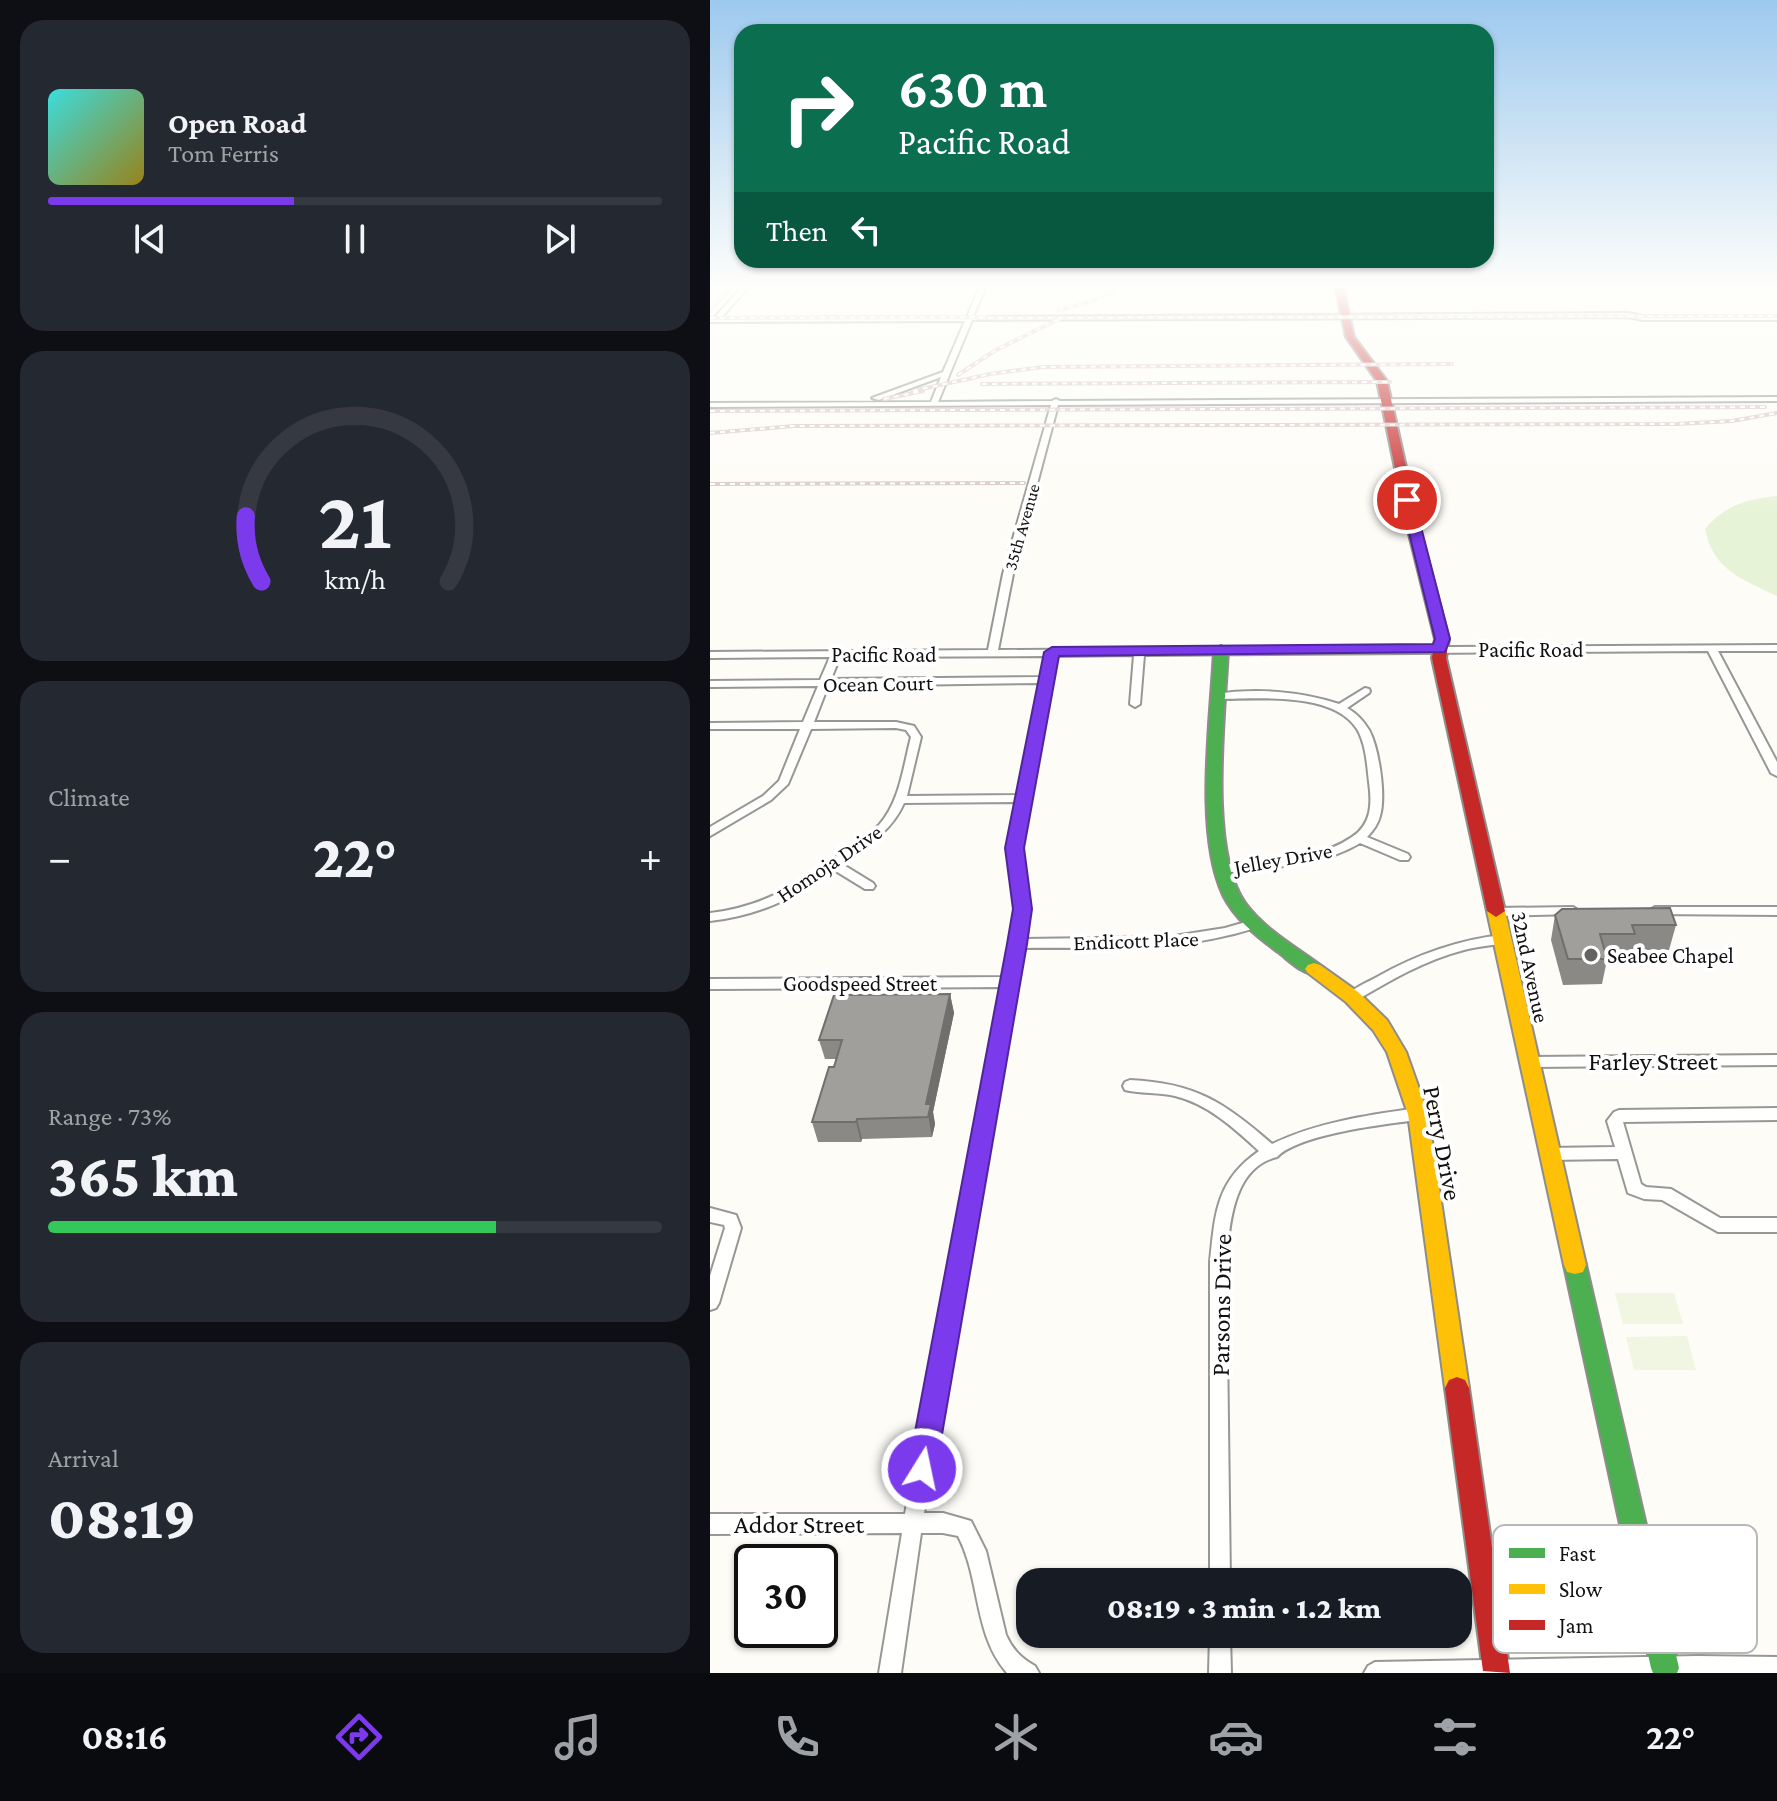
<!DOCTYPE html>
<meta charset="utf-8">
<style>
:root{--surface:#171b24;--page:#242831;--text:#f1f3f6;--muted:#9ea1a6;--line:#363941;--accent:#7c3aed}
body{margin:0;font-family:"Crimson Pro",serif;background:var(--page);color:var(--text);height:100vh;display:flex;flex-direction:column;font-size:30px;white-space:nowrap}
*{box-sizing:border-box;margin:0}
p{font-size:26px;color:var(--muted)}
.icon{flex:none;width:44px;height:44px;fill:none;stroke:currentColor;stroke-width:2;stroke-linecap:round;stroke-linejoin:round}
.map{position:relative;flex:1;overflow:hidden}
.details{display:flex;flex-direction:column;gap:20px;padding:20px;background:#0d0f14;width:710px}
.details>*{flex:none}
.hud{position:absolute;left:24px;top:24px;width:760px;height:244px;border-radius:24px;box-shadow:0 2px 6px #0004;background:#0b6e4f;color:#fff;overflow:hidden}
.speed{position:absolute;left:24px;top:1544px;display:flex;gap:16px;font-size:40px;font-weight:700;text-align:center}
.speed>*{display:grid;place-content:center;width:104px;height:104px;border-radius:50%;background:var(--surface);box-shadow:0 2px 6px #0004;line-height:1}
.speed .limit{border:4px solid #111;border-radius:12px;background:#fff;color:#111}
.pin{position:absolute;display:grid;place-items:center;width:68px;height:68px;color:#fff;margin:-34px;border:4px solid #fff;border-radius:50%;box-shadow:0 2px 8px #0007}
.me{position:absolute;width:88px;margin:-44px;rotate:10deg;stroke-linejoin:round;filter:drop-shadow(0 0 6px #0008)}
.turn{display:flex;align-items:center;gap:28px;height:168px;padding:0 32px;font-size:36px}
.turn .icon{width:104px;height:104px;stroke-width:2.5}
.turn b{display:block;font-size:56px;line-height:68px}
.then{display:flex;align-items:center;height:76px;padding:0 32px;background:#0003;gap:16px;font-size:30px}
.big{font-size:60px;font-weight:800;line-height:1.1}
.details .widget{flex:1;display:flex;flex-direction:column;justify-content:center;gap:12px;min-width:0;padding:0 28px;border-radius:24px;background:var(--page)}
.details .dial{align-items:center;gap:0}
.dial svg{height:208px;overflow:visible;fill:none;stroke:var(--line);stroke-width:7;stroke-linecap:round;text-anchor:middle}
.dial text{fill:var(--text);stroke:none}
.song{display:flex;align-items:center;gap:24px}
.cover{width:96px;height:96px;border-radius:12px;background:linear-gradient(135deg,hsl(180 70% 55%),hsl(50 70% 35%))}
.played{height:8px;border-radius:4px;background:linear-gradient(90deg,var(--accent) 40%,var(--line) 40%)}
.keys{display:flex;justify-content:space-around;direction:ltr}
.heat{display:flex;justify-content:space-between;align-items:center;font-size:44px;direction:ltr}
.charge{height:12px;border-radius:6px;background:linear-gradient(90deg,#34c759 73%,var(--line) 0)}
.trip{position:absolute;left:306px;top:1568px;width:456px;height:80px;border-radius:24px;background:var(--surface);box-shadow:0 2px 6px #0004;font-weight:800;line-height:80px;text-align:center}
.menu{display:flex;height:128px;justify-content:space-around;align-items:center;background:#090b0e;color:var(--muted)}
.menu .icon{width:56px;height:56px}
.menu .on{color:var(--accent)}
.menu b{font-size:36px;color:var(--text)}
main{display:flex;flex:1;min-height:0}
.map>svg:first-child{display:block}
.green{fill:#e7f3d7}
.pitch{fill:#f0f6e1}
.lines{fill:none;stroke-linecap:round;stroke-linejoin:round}
.canal{fill:#cde8f7;fill-rule:evenodd}
.street-casing{stroke:#979795;stroke-width:4}
.fast-casing{stroke:#8e8d8b;stroke-width:4}
.slow-casing{stroke:#8e8d8b;stroke-width:4}
.jam-casing{stroke:#8e8d8b;stroke-width:4}
.street{fill:#fffffe;fill-rule:evenodd}
.fast{fill:#4caf50;fill-rule:evenodd}
.slow{fill:#ffc107;fill-rule:evenodd}
.jam{fill:#c62828;fill-rule:evenodd}
.rail-casing{stroke:#d9c6c7;stroke-width:4}
.rail{stroke:#fff;stroke-width:2;stroke-dasharray:5;stroke-linecap:butt}
.wall{fill:#8a8986}
.shaded-wall{fill:#716f6d}
.building{fill:#a19f9c;stroke:#716f6d;stroke-width:2}
.route{fill:#7c3aed;stroke:#51269a;stroke-width:2}
.poi-dot{fill:#646362;stroke:#fff;stroke-width:3}
.labels{text-anchor:middle;stroke-width:8;stroke-linejoin:round;paint-order:stroke}
.far-street-label{font-size:18px;fill:#111;stroke:#fff}
.street-label{font-size:22px;fill:#111;stroke:#fff}
.poi-label{font-size:22px;fill:#111;stroke:#fff;text-anchor:start}
.near-street-label{font-size:26px;fill:#111;stroke:#fff}
.key{fill:#fff;stroke:#b8b8b8;stroke-width:2}
.key-label{font-size:22px;fill:#111}
</style>
<main>
<section class="details">
<div class="widget">
<div class="song"><i class="cover"></i><div><b>Open Road</b><p>Tom Ferris</p></div></div>
<div class="played"></div>
<div class="keys"><svg class="icon" aria-label="previous" viewBox="0 0 24 24"><path d="M18 5L8 12l10 7zM5 5v14"/></svg><svg class="icon" aria-label="pause" viewBox="0 0 24 24"><path d="M8 5v14M16 5v14"/></svg><svg class="icon" aria-label="next" viewBox="0 0 24 24"><path d="M6 5l10 7-10 7zM19 5v14"/></svg></div>
</div>
<div class="widget dial"><svg viewBox="0 0 100 80">
<path d="M14 69A42 42 0 1 1 86 69"/>
<path d="M14 69A42 42 0 0 1 8 44" stroke="#7c3aed"/>
<text x="50" y="56" font-size="32" font-weight="700">21</text>
<text x="50" y="72" font-size="11">km/h</text>
</svg></div>
<div class="widget"><p>Climate</p>
<div class="heat"><a>−</a><b class="big">22°</b><a>+</a></div>
</div>
<div class="widget"><p>Range · 73%</p><b class="big">365 km</b><div class="charge"></div></div>
<div class="widget"><p>Arrival</p><b class="big">08:19</b></div>
</section>
<div class="map">
<svg width="1067" height="1673" viewBox="0 0 1067 1673">
<rect width="100%" height="100%" fill="#fdfcf7"/>
<path class="green" d="M1067,496V596C1032,579 1003,570 995,529C1015,505 1037,499 1067,496Z"/>
<path class="pitch" d="M905,1293H964L973,1324H913Z
M977,1336L986,1370H924L916,1337Z"/>
<g class="lines">
<path class="canal" d="M20,286H26L0,314V308Z"/>
<g class="street-casing">
<path id="street" d="M33,286H39L11,318L257,317L270,286H276L263,317L918,313L933,316H1067V320H933L918,317L262,320L228,402L342,401L346,399L350,401L1067,397V401L348,405L303,574L288,650L1067,645V651H1008L1067,762V776L1061,773L998,651L434,655L430,704L425,707L420,704L424,655L346,656L310,848L318,909L314,939L458,937L515,928L543,920L549,924L548,927C468,953 395,947 313,948L214,1513H233L261,1521L276,1551L296,1635C303,1650 311,1658 325,1666L329,1673H297C263,1634 271,1580 248,1536L233,1533H211L191,1673H169L192,1533L0,1534V1514H195L292,987L0,989V979L294,977L306,909L298,848L307,802L194,803C182,831 156,847 132,864L163,883L165,886L163,889H155L124,870C86,898 47,916 0,921V913C70,905 114,866 169,825C190,801 193,768 201,737L196,730L186,728L101,729L78,784L61,800L0,836V827L53,796L69,781L90,729H0V723L93,722L108,686L0,687V681L110,680L120,657L0,658V652L278,650L293,574L341,405L0,407V403L221,402L231,377L169,400L162,398L233,372L255,321L0,322V318H4ZM336,656L332,677L121,679L130,657ZM331,683L309,795L197,796L211,737L204,726L186,722H104L118,686Z
M655,688L659,689L660,691L659,693L637,708C646,713 653,720 659,730C669,748 676,796 670,816C668,824 663,831 657,837L698,854L700,857L698,860H690L650,843C617,863 577,866 539,870C529,871 518,873 508,872L506,869L508,866L512,865C554,860 606,862 642,837C662,824 662,803 659,782C657,765 656,744 647,729C623,691 548,699 509,699L505,698L504,696L505,694C545,688 591,691 629,704Z
M863,907L869,911L868,914L786,916L780,912L786,908Z
M945,907H1067V915L940,914L939,911Z
M792,935L797,936L799,939L797,942C782,946 768,946 754,950C715,960 681,980 647,1000H637L635,997C643,988 656,983 667,977C706,955 747,940 792,935Z
M1067,1055V1065L819,1067L814,1066L812,1062L814,1058L819,1057Z
M420,1080C485,1083 514,1102 562,1144C608,1122 658,1115 708,1108L713,1110L715,1114L713,1118L708,1120C675,1124 589,1134 567,1157C522,1168 520,1225 516,1262L520,1582H500V1262C505,1213 506,1181 549,1151C524,1128 498,1104 465,1096C448,1092 431,1094 415,1090L413,1086L415,1082Z
M1067,1108V1120L913,1122L931,1184L936,1187L961,1189L1010,1218H1067V1232H1008L952,1200L934,1199L918,1193L908,1159L838,1160L833,1158L830,1154L833,1150L838,1148L905,1147L897,1121L904,1112L909,1110Z
M0,1208L26,1215L31,1228L9,1303L6,1308L0,1310V1276L15,1228L14,1225L0,1222Z
M500,1634H520L521,1673H499Z
M988,1656L1067,1657V1673H654L658,1666L665,1662Z"/>
</g>
<g class="fast-casing">
<path id="fast" d="M511,646L518,650C515,714 498,850 535,903C554,929 584,946 610,965L613,969L610,973C595,978 580,961 568,952C547,937 525,919 513,895C484,832 501,719 504,650Z
M865,1256L873,1258L876,1265L969,1668L967,1673H943L941,1668L854,1265L857,1258Z"/>
</g>
<g class="slow-casing">
<path id="slow" d="M786,905L795,911L876,1265L873,1272L865,1274L857,1272L854,1265L777,911Z
M604,963L610,965L648,992L677,1020L696,1052L718,1114L759,1388L755,1396L747,1399L739,1396L735,1388L698,1114L677,1052L663,1030L636,1002L598,973L595,969L598,965Z"/>
</g>
<g class="jam-casing">
<path id="jam" d="M625,286H633L644,337L677,381L709,526L739,639L736,658L795,911L786,917L777,911L722,658L725,639L697,526L667,381L636,337Z
M747,1377L755,1380L759,1388L800,1673L773,1671L735,1388L739,1380Z"/>
</g>
<use href="#street" class="street"/>
<use href="#fast" class="fast"/>
<use href="#slow" class="slow"/>
<use href="#jam" class="jam"/>
<g class="rail-casing">
<path id="rail" d="M349,310L380,302L416,286
M0,318L277,317
M268,318L1067,316
M248,375L286,350L349,319
M272,384L680,382
M203,391L280,374L333,367L742,364
M174,399L213,391
M0,411L1055,407
M0,433L84,426L967,424L1022,421L1067,413
M0,484L314,483"/>
</g>
<use href="#rail" class="rail"/>
</g>
<path class="wall" d="M845,915L966,925L959,950H922L919,960H897L892,984L853,985L841,940Z
M240,994L244,1013L223,1112L225,1124L222,1137L152,1139L151,1142H108L102,1122L126,1059H115L109,1040Z"/>
<path class="shaded-wall" d="M240,994L244,1013L223,1112L225,1124L222,1137L216,1104Z
M147,1119L152,1139L151,1142L146,1122Z"/>
<path class="building" d="M960,908L966,925H922L925,934H890L897,959H858L845,915L852,909Z
M240,994L216,1104H221L218,1117L147,1119L146,1122H102L119,1067H124L132,1040H109L124,995Z"/>
<linearGradient id="sky" x2="0" y2="1"><stop stop-color="#9dc9ee"/><stop offset="0.55" stop-color="#fefefb"/><stop offset="1" stop-color="#fefefb" stop-opacity="0"/></linearGradient>
<rect width="1067" height="520" fill="url(#sky)"/>
<path class="route" d="M697,497L704,500L740,639L735,652L349,656L314,848L322,909L317,944L226,1469L222,1478L212,1482L202,1478L198,1469L297,944L303,909L295,848L334,652L342,647L723,644L725,639L691,500Z"/>
<circle class="poi-dot" cx="881" cy="955" r="8"/>
<g class="labels">
<g class="far-street-label">
<text transform="translate(312 527) rotate(-74)" y="6">35th Avenue</text>
</g>
<g class="street-label">
<text x="821" y="657">Pacific Road</text>
<text x="174" y="662">Pacific Road</text>
<text transform="translate(168 683) rotate(-1)" y="8">Ocean Court</text>
<text transform="translate(573 858) rotate(-10)" y="8">Jelley Drive</text>
<text transform="translate(119 863) rotate(-34)" y="8">Homoja Drive</text>
<text transform="translate(426 940) rotate(-2)" y="8">Endicott Place</text>
<text transform="translate(821 967) rotate(78)" y="8">32nd Avenue</text>
<text x="150" y="991">Goodspeed Street</text>
</g>
<g class="poi-label">
<text x="897" y="963">Seabee Chapel</text>
</g>
<g class="near-street-label">
<text x="943" y="1070">Farley Street</text>
<text transform="translate(733 1143) rotate(79)" y="9">Perry Drive</text>
<text transform="translate(511 1305) rotate(-89)" y="9">Parsons Drive</text>
<text x="89" y="1533">Addor Street</text>
</g>
</g>
<rect x="783" y="1525" width="264" height="128" rx="12" class="key"/>
<rect x="799" y="1548" width="36" height="10" fill="#4caf50"/>
<rect x="799" y="1584" width="36" height="10" fill="#ffc107"/>
<rect x="799" y="1620" width="36" height="10" fill="#c62828"/>
<g class="key-label">
<text x="849" y="1561">Fast</text>
<text x="849" y="1597">Slow</text>
<text x="849" y="1633">Jam</text>
</g>
</svg>
<div class="speed"><div class="limit">30</div></div>
<div class="pin" style="left:697px;top:500px;background:#d93025"><svg class="icon" aria-label="arrive" viewBox="0 0 24 24"><path d="M6 21V4h12l-3 4 3 4H6"/></svg></div>
<svg class="me" style="left:212px;top:1469px" viewBox="-20 -20 40 40"><circle r="17" fill="#7c3aed" stroke="#fff" stroke-width="3"/><path d="M0-11L8 9 0 5-8 9z" fill="#fff"/></svg>
<div class="trip">08:19 · 3 min · 1.2 km</div>
<div class="hud">
<div class="turn"><svg class="icon" aria-label="right" viewBox="0 0 24 24"><path d="M7 20v-9h11M14 6l5 5-5 5"/></svg><div><b>630 m</b>Pacific Road</div></div>
<div class="then">Then<svg class="icon" aria-label="left" viewBox="0 0 24 24"><path d="M17 20v-9H6M10 6l-5 5 5 5"/></svg></div>
</div>
</div>
</main>
<nav class="menu">
<b>08:16</b>
<svg class="icon on" aria-label="directions" viewBox="0 0 24 24"><path d="M12 3l9 9-9 9-9-9zM9 14v-3h6M13 9l2 2-2 2"/></svg>
<svg class="icon" aria-label="music" viewBox="0 0 24 24"><path d="M9 18V5l10-2v13"/><circle cx="6" cy="18" r="3"/><circle cx="16" cy="16" r="3"/></svg>
<svg class="icon" aria-label="phone" viewBox="0 0 24 24"><path d="M5 4h4l2 5-3 2q2 4 5 5l2-3 5 2v4C11 20 4 13 5 4z"/></svg>
<svg class="icon" aria-label="climate" viewBox="0 0 24 24"><path d="M12 3v18M4 7l16 10M4 17L20 7"/></svg>
<svg class="icon" aria-label="car" viewBox="0 0 24 24"><path d="M5 17H2v-5l4-1 3-4h7l3 4 3 1v5h-3M9 17h6M6 11h13"/><circle cx="7" cy="17" r="2"/><circle cx="17" cy="17" r="2"/></svg>
<svg class="icon" aria-label="filters" viewBox="0 0 24 24"><path d="M4 7h16M4 17h16"/><circle cx="9" cy="7" r="2"/><circle cx="15" cy="17" r="2"/></svg>
<b>22°</b>
</nav>
